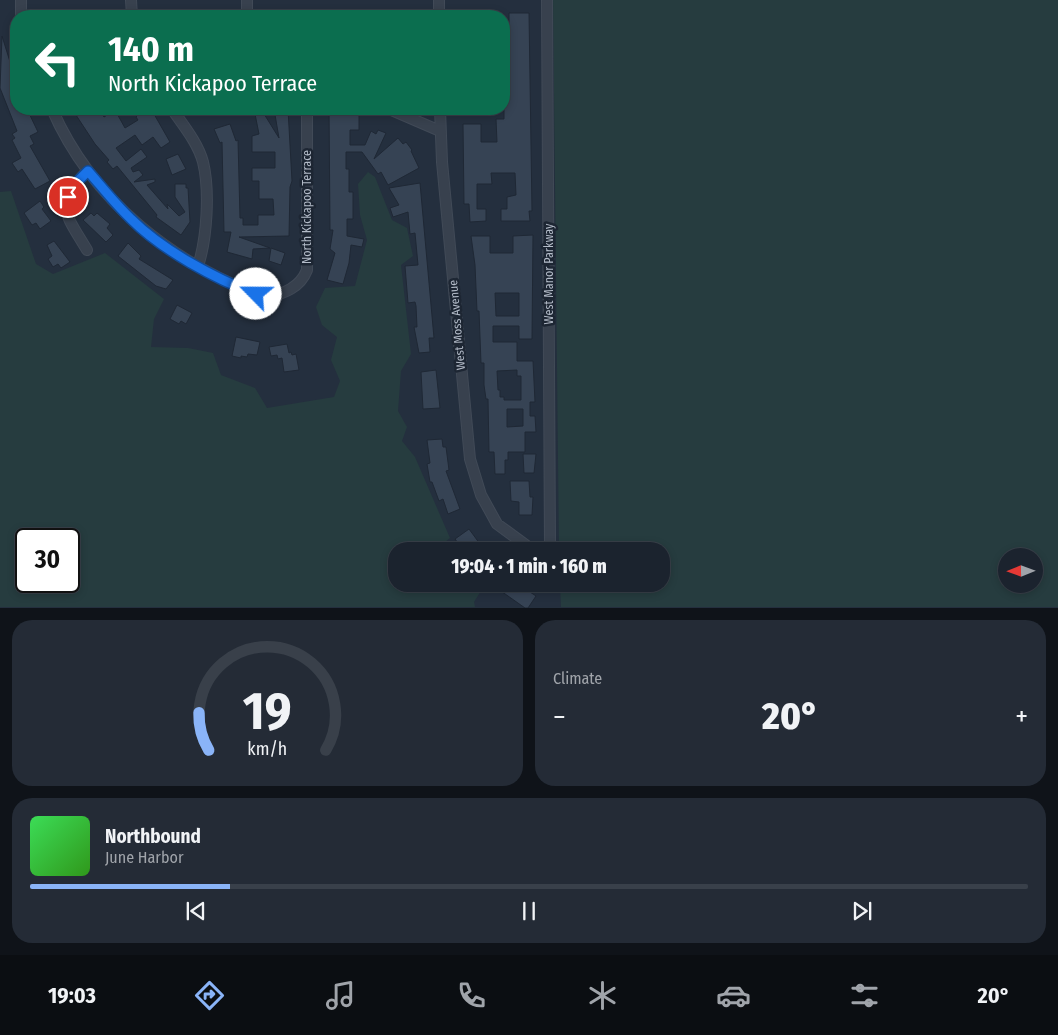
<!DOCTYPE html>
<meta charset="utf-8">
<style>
:root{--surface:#1b232e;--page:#242b36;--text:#f1f3f6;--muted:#a0a4aa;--line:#39404a;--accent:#8ab4f8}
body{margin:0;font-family:"Fira Sans Condensed",sans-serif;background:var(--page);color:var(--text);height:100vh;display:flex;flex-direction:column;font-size:19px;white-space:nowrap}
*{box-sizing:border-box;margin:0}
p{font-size:16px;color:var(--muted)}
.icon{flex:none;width:28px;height:28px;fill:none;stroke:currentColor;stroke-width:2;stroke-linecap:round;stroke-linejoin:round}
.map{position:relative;height:608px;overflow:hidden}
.side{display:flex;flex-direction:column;gap:12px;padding:12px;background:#0f1319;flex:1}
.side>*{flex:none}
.banner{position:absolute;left:10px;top:10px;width:500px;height:105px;border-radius:20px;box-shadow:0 2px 8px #0003,0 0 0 1px var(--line);background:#0b6e4f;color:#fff;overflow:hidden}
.needle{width:32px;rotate:269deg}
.buttons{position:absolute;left:998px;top:548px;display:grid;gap:10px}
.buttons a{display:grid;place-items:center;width:45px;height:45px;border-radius:50%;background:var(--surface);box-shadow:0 2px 8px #0003,0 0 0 1px var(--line);font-size:25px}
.speed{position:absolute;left:15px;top:528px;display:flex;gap:10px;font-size:25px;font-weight:700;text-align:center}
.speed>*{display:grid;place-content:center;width:65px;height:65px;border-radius:50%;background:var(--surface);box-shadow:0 2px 8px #0003,0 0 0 1px var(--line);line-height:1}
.speed .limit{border:2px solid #111;border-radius:8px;background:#fff;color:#111}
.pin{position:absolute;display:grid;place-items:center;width:42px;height:42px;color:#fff;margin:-21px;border:2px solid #fff;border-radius:50%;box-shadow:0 1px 5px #0007}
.me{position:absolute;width:55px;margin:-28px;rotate:293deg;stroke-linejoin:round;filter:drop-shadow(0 0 4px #0008)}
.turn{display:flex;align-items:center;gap:18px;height:105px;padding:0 15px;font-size:22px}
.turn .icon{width:65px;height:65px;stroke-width:2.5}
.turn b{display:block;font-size:35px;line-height:42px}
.big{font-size:38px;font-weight:800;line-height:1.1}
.side .widget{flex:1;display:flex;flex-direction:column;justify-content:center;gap:8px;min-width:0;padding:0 18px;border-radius:20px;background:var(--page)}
.side .dial{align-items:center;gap:0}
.dial svg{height:130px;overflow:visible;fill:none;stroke:var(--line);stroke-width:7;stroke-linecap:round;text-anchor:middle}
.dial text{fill:var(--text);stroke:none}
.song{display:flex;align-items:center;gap:15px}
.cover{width:60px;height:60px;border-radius:8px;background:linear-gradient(135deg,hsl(130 70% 55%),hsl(110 70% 35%))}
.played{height:5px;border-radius:2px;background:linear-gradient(90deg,var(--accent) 20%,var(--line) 20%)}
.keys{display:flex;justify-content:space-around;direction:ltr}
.heat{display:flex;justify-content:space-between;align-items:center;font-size:28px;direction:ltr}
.side .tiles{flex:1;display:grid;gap:12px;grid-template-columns:1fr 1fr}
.widget:last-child{grid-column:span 2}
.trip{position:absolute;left:388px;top:542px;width:282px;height:50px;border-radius:20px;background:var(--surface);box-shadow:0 2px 8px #0003,0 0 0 1px var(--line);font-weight:800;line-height:50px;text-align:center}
.tab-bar{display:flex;height:80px;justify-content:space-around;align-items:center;background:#0b0e12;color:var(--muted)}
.tab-bar .icon{width:35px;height:35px}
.tab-bar .selected{color:var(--accent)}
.tab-bar b{font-size:22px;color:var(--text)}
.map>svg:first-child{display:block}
.green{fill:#263c3f;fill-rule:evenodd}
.building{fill:#364354;stroke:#1f2835;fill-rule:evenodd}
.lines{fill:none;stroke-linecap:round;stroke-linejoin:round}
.minor-casing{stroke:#414a57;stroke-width:12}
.minor{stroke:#38414e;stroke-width:10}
.route-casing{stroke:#114b97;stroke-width:12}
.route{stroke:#1a73e8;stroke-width:9}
.labels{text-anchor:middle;stroke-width:5;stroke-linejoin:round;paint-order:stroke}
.street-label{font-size:12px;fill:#b4bcc9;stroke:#1d2633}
</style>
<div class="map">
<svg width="1058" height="608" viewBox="0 0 1058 608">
<rect width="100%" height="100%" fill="#242f3e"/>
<path class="green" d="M553,0H1058V607H561L560,584H661V551H559ZM1006,556H1034V584H1006Z
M368,172L375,177L392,220L407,228L413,256L401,265L411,354L401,371L398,411L407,427L402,441L415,457L450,538L434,551H396V584H481L484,586L474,602L475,607H0V192L11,191L36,264L53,274L105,253L164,299L154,319L151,347L188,348L213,353L221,375L255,388L267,408L334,397L340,381L331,360L337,337L322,325L316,307L325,288L355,286L367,240L360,215L358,184ZM26,539H69V581H26Z"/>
<path class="building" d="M509,13H529L532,211H529L530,221H501V209H507V197L516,195L515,173H491L492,184H477V209H486V221L470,222L469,204H464L463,124H481V142H497L496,119H504V75H510V59H504V30H509Z
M2,36L16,81V109H27L38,132L30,136L34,144L30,146L50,181L35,189L22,169L18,172L12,163L21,158L12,140L15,138L12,134L17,131L0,88Z
M81,109H99L104,117L115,110L125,128L138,120L136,117L138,115L135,109H149L154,114L170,142L161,148L153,137L142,145L135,135L116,148L126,161L141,149L147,157L131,168L133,172L139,170L143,175L134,182L155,179V182L147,185L168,209L167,204L179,216L185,212L175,197V184H186V188H188L190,222L181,235L156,217L157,215L117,166L113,169L107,162L109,160L95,144L74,112Z
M254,109H261L279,138L274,109H288L292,181L290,187L289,236L239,237L270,248L253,249L252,259L227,252L231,232H224L222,142L220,143L214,129L230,124L236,141L238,140L240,218H243V225H258V215H274L273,199H259V181H252V168H275V152H252V136L259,134Z
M329,109H350V113H359V130H350V145H365L371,131L376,134L378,130L386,133L374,159L398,138L403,144L406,142L412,150L411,151L419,168L388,185L381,172L378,174L362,152H346V169H349V192H353V219H347V236L364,239L362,247L351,245L349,263L343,284L327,280L335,253L330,249L333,230H330Z
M178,154L186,169L172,175L166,159Z
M420,183L434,338H429L430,352L419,353L414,327H417L416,306L415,302L408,303L405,266L418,265L415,233L410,234L408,212L393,217L390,208L399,205L389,188Z
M40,201L44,207L42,209L51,221L40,229L36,223L32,225L24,213Z
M91,213L94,216L97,213L110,224L107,228L113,235L106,242L83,220Z
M533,235L532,339H519V326H493V342H517V361H533L535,402H530V416H535L536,432H525V452H508V460H505V474H495L494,452H489L488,399H486L484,385V363H481L479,311H477L475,265L471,236H490V253H513V236ZM495,293H519V316H496ZM517,370V376H521V400H504V397H500V390H498L497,371ZM507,409H523V426L507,427Z
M54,241L70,262L61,268L58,264L53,267L48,259L52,256L47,245Z
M128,243L141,256L139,259L173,280L166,289L156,286L118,256Z
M271,248L285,253L281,265L269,261Z
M177,305L192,313L186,324L181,321L179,324L170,319Z
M236,337L260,342L257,355L248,354L247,357L241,356V358L232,356Z
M287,344L289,353L291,352L292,355L296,354L299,370L284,372L282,358L278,359L277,355L271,356L269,347Z
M436,370L440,408L423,409L421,372Z
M442,439L443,447H446L449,470L446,471L460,509L448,514L443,499L439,501L432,482H430L427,464L430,463L427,440Z
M523,454H536L534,473H524Z
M510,481H529L530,497H533L532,515H519V502L511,501Z
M469,529L480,544L471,551H464L455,539Z
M491,584H518L536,596L528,608H525Z"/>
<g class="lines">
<g class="minor-casing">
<path id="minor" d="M21,0V16
M131,0L132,16
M439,0V16
M247,16V0
M52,109C92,201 174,265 267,298C284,293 300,288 307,270V109
M172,109C183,125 198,143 203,162C210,191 207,238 198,266
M389,109L440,131
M440,109L442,162L470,459L481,495L497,524L534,551
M87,250C65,213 54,206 87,171
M545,551L550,548L547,0"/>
</g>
<use href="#minor" class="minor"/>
</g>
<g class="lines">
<g class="route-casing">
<path id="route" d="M68,197L75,184L88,171C102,187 115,204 131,219C162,250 215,279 256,294"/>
</g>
<use href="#route" class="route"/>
</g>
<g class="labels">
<g class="street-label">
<text transform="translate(307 207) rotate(-90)" y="4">North Kickapoo Terrace</text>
<text transform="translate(549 274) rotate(-90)" y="4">West Manor Parkway</text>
<text transform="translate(457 325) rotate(-95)" y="4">West Moss Avenue</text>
</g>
</g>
</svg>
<div class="buttons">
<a><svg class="needle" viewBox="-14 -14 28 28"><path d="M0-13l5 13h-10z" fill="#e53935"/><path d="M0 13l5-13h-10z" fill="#a0a4aa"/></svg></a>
</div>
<div class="speed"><div class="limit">30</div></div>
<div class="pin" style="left:68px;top:197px;background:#d93025"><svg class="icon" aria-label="arrive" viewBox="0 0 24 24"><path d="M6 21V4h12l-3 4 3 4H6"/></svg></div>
<svg class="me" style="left:256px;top:294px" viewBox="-20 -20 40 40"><circle r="19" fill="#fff"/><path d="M0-13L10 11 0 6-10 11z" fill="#1a73e8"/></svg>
<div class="trip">19:04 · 1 min · 160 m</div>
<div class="banner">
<div class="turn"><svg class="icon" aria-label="left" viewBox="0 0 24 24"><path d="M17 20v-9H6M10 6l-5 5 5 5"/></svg><div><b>140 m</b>North Kickapoo Terrace</div></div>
</div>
</div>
<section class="side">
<div class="tiles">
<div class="widget dial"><svg viewBox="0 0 100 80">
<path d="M14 69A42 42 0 1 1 86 69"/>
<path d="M14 69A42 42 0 0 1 8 46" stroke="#8ab4f8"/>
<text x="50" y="56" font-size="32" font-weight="700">19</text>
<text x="50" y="72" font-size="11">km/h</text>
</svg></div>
<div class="widget"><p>Climate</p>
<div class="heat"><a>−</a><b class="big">20°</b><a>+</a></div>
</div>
<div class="widget">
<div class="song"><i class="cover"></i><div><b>Northbound</b><p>June Harbor</p></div></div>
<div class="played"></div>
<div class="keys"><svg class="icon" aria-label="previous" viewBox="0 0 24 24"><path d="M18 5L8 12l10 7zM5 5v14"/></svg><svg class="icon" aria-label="pause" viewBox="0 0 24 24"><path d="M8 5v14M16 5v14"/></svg><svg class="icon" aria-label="next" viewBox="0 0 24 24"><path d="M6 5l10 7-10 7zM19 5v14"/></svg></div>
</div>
</div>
</section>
<nav class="tab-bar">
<b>19:03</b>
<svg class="icon selected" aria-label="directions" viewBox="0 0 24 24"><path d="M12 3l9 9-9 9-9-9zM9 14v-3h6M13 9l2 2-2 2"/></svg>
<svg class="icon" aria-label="music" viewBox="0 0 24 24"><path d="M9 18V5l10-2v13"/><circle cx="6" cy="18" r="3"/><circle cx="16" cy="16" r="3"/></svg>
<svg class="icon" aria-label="phone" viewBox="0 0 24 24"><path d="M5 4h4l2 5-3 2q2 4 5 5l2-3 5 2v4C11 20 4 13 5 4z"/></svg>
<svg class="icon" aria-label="climate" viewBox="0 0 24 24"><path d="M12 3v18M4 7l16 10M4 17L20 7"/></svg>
<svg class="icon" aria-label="car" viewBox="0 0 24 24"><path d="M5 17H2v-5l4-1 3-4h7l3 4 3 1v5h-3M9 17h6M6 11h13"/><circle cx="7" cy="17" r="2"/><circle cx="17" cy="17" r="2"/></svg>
<svg class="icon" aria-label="filters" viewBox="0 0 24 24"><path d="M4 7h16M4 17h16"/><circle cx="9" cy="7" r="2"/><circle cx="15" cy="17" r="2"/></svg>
<b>20°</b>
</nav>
